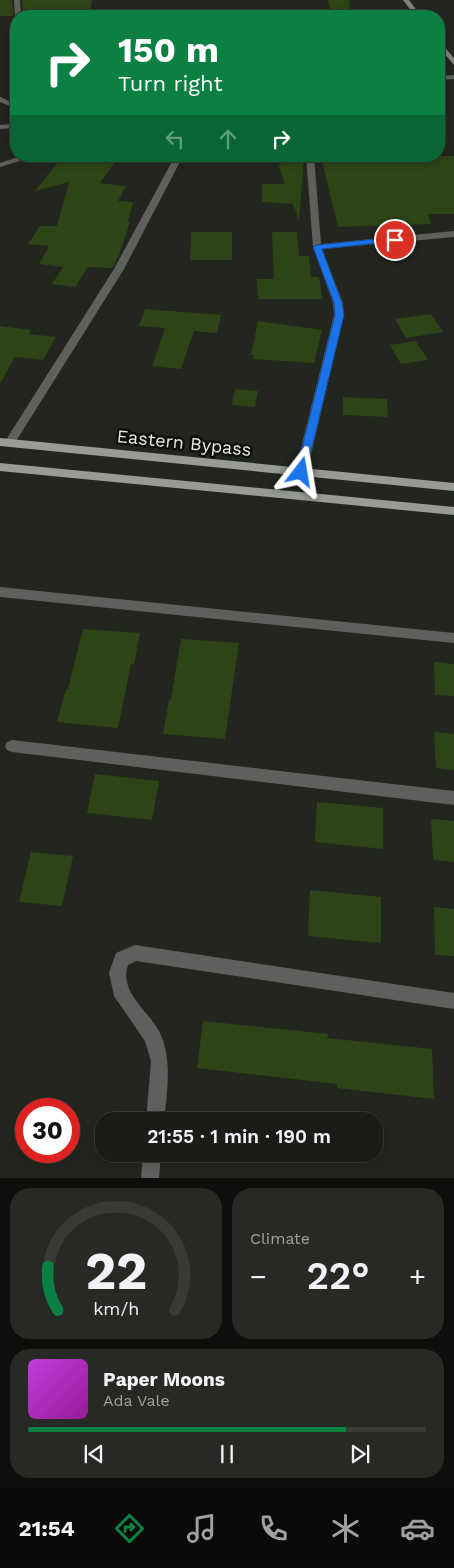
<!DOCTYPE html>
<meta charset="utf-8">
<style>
:root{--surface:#1a1c17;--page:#272924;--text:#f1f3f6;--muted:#9fa1a1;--line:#383a36;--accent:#0b8043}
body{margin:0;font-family:"Work Sans",sans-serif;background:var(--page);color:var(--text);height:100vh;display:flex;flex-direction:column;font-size:19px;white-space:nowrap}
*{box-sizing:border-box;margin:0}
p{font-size:16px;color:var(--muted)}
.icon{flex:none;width:28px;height:28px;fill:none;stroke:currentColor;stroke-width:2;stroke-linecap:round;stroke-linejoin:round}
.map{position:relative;height:1178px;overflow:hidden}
.panel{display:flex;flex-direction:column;gap:10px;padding:10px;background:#0e0f0d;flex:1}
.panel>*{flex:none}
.banner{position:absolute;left:10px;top:10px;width:435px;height:152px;border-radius:20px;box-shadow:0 2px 8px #0003,0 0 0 1px var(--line);background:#0b8043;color:#fff;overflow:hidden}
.speed{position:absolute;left:15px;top:1098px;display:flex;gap:10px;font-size:25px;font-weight:700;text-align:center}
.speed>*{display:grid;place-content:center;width:65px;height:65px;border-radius:50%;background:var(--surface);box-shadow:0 2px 8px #0003,0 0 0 1px var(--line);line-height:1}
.speed .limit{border:8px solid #d22;background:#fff;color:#111}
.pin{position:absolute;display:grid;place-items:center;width:42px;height:42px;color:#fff;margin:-21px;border:2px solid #fff;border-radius:50%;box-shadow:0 1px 5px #0007}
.me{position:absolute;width:55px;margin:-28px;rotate:14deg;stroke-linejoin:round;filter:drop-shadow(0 0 4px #0008)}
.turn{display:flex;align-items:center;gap:18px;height:105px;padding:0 25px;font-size:22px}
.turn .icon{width:65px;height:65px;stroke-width:2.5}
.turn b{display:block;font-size:35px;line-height:42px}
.lanes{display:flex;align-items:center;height:48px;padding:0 25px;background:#0003;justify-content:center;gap:25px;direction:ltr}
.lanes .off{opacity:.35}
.big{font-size:38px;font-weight:600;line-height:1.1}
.panel .widget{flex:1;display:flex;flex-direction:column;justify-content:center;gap:8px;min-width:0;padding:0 18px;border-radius:20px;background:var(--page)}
.panel .dial{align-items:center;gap:0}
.dial svg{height:130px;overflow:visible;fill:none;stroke:var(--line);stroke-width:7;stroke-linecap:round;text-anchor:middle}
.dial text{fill:var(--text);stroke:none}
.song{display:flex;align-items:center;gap:15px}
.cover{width:60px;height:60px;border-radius:8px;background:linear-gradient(135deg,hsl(290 70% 55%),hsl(300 70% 35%))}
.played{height:5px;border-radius:2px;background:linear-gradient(90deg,var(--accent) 80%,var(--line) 80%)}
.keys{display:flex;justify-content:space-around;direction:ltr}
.heat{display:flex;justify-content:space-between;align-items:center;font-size:28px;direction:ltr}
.panel .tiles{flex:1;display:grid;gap:10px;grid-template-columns:1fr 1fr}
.widget:last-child{grid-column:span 2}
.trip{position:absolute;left:95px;top:1112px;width:288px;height:50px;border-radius:20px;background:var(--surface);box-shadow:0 2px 8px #0003,0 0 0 1px var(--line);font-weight:600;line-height:50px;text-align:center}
.tabs{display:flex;height:80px;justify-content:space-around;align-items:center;background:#0a0b09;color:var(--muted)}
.tabs .icon{width:35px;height:35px}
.tabs .selected{color:var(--accent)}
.tabs b{font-size:22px;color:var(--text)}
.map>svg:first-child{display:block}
.building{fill:#2d4416}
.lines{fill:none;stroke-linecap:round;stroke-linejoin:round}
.street{fill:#5e605d;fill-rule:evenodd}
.secondary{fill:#7f827c;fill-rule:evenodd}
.primary{fill:#989c95;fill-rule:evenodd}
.route{fill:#1a73e8;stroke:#114b97}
.labels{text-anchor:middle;stroke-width:5;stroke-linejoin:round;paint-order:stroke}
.street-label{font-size:18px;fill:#e6e9e4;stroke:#0d0f0c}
</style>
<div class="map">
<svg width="454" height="1178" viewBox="0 0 454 1178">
<rect width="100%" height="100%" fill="#22261f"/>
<path class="building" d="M0,0H12L13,16H0Z
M22,0H92L89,16H23Z
M328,0H349L351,16H331Z
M63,156H119L100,183L126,186L118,201L133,202L128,222H130L119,255L112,268L88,267L75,287L52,284L63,267L39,264L49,246L28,244L40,226H57L69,182L35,191Z
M277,156L304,157L299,220L293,204L262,202V184H285L278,165H281Z
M454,156V214H428L431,224L338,227L321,157Z
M191,232H232V260H190Z
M272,232H297L299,256H309L311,277H319L322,299H258L257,279H274Z
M145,309L221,315L217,333L194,331L181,369L152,366L165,328L139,326Z
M431,314L443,332L406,338L395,319Z
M258,321L322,330L314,363L253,359L254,355H251Z
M0,326L31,330L29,334L56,337L43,360L15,357L0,384Z
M416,341L428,360L401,364L390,345Z
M235,389L258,391L255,407L232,405Z
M343,397L387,399L388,417L343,415Z
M83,629L140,633L134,665L131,664L118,728L57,722L66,689H68Z
M181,639L239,643L225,739L163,734L169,699H171Z
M434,662L454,664V696L435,695Z
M434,732L454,734V770L436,768Z
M95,774L159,781L152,820L87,813Z
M317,802L383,808V849L315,842Z
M431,819L454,821V862L433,860Z
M31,852L73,856L62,906L19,902Z
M310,890L381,897V943L308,936Z
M434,907L454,909V956L435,955Z
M203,1021L328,1034L327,1038L432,1049L434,1099L337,1088V1084L197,1068Z"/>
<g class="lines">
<path class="street" d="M14,0H20L21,16H15Z
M454,75V79L439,80V76Z
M0,97L16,104V128L0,129V125L12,124L10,106L0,102Z
M22,156H36L0,167V163Z
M175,156H183L124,269L13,446H5L4,443L114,269Z
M306,156H314L321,244L454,231V237L322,249L343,303L344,315L307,472L301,476L295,472L334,315L333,303L313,247Z
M0,587L454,633V643L0,597Z
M12,740L454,791V805L12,752L7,750L5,746L7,742Z
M135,945L454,993V1009L136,961L128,965C119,992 147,1009 159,1031C173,1059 167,1091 164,1121H146L151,1061L145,1041L114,996L109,973L116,953Z
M143,1154H161L159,1178H141Z"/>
<path class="secondary" d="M403,0H409L421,16H415Z
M439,41L454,58V65L439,47Z"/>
<path class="primary" d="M0,438L454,483V491L0,446Z
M0,463L454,507V515L0,471Z"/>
</g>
<path class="route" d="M395,237L398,238V241L322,249L342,303L344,315L306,472L304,474H297L296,472L335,315L334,303L313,247L317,245Z"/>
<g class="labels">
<g class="street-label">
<text transform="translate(184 443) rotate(6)" y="6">Eastern Bypass</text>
</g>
</g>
</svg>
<div class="speed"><div class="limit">30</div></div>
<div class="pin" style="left:395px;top:240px;background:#d93025"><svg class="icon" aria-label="arrive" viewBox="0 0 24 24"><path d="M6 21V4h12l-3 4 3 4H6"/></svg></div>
<svg class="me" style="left:301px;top:472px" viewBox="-20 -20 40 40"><path d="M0-17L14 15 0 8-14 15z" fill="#1a73e8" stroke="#fff" stroke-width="4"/></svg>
<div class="trip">21:55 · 1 min · 190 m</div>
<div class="banner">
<div class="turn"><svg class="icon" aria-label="right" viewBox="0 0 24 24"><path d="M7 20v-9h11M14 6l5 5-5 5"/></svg><div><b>150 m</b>Turn right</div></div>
<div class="lanes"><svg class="icon off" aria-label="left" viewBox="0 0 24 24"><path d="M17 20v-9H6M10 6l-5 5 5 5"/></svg><svg class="icon off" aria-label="ahead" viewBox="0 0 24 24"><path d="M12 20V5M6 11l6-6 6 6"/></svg><svg class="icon" aria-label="right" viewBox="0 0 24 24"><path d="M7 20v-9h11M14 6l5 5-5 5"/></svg></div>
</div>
</div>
<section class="panel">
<div class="tiles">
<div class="widget dial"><svg viewBox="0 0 100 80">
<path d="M14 69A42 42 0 1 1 86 69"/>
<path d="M14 69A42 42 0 0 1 8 42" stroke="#0b8043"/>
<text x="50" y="56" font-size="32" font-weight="700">22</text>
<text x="50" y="72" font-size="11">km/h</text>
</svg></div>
<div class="widget"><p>Climate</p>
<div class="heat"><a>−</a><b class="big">22°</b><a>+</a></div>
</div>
<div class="widget">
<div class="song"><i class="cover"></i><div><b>Paper Moons</b><p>Ada Vale</p></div></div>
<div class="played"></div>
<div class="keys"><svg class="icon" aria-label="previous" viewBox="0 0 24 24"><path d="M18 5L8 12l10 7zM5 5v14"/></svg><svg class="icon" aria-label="pause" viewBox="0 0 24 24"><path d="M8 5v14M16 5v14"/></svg><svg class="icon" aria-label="next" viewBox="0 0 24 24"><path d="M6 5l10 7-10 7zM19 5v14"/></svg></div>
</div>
</div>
</section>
<nav class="tabs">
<b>21:54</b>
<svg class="icon selected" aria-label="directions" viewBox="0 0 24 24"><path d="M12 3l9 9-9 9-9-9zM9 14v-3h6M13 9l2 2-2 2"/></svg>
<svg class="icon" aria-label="music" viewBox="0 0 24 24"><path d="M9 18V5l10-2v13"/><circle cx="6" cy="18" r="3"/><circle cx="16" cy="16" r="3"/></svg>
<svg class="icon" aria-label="phone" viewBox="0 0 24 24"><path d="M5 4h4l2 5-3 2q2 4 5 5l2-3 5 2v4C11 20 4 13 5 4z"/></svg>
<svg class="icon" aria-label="climate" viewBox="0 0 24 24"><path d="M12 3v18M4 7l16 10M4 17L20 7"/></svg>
<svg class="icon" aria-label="car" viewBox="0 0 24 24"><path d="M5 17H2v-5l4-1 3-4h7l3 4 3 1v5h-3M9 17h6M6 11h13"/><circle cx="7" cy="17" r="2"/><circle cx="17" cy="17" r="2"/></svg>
</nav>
